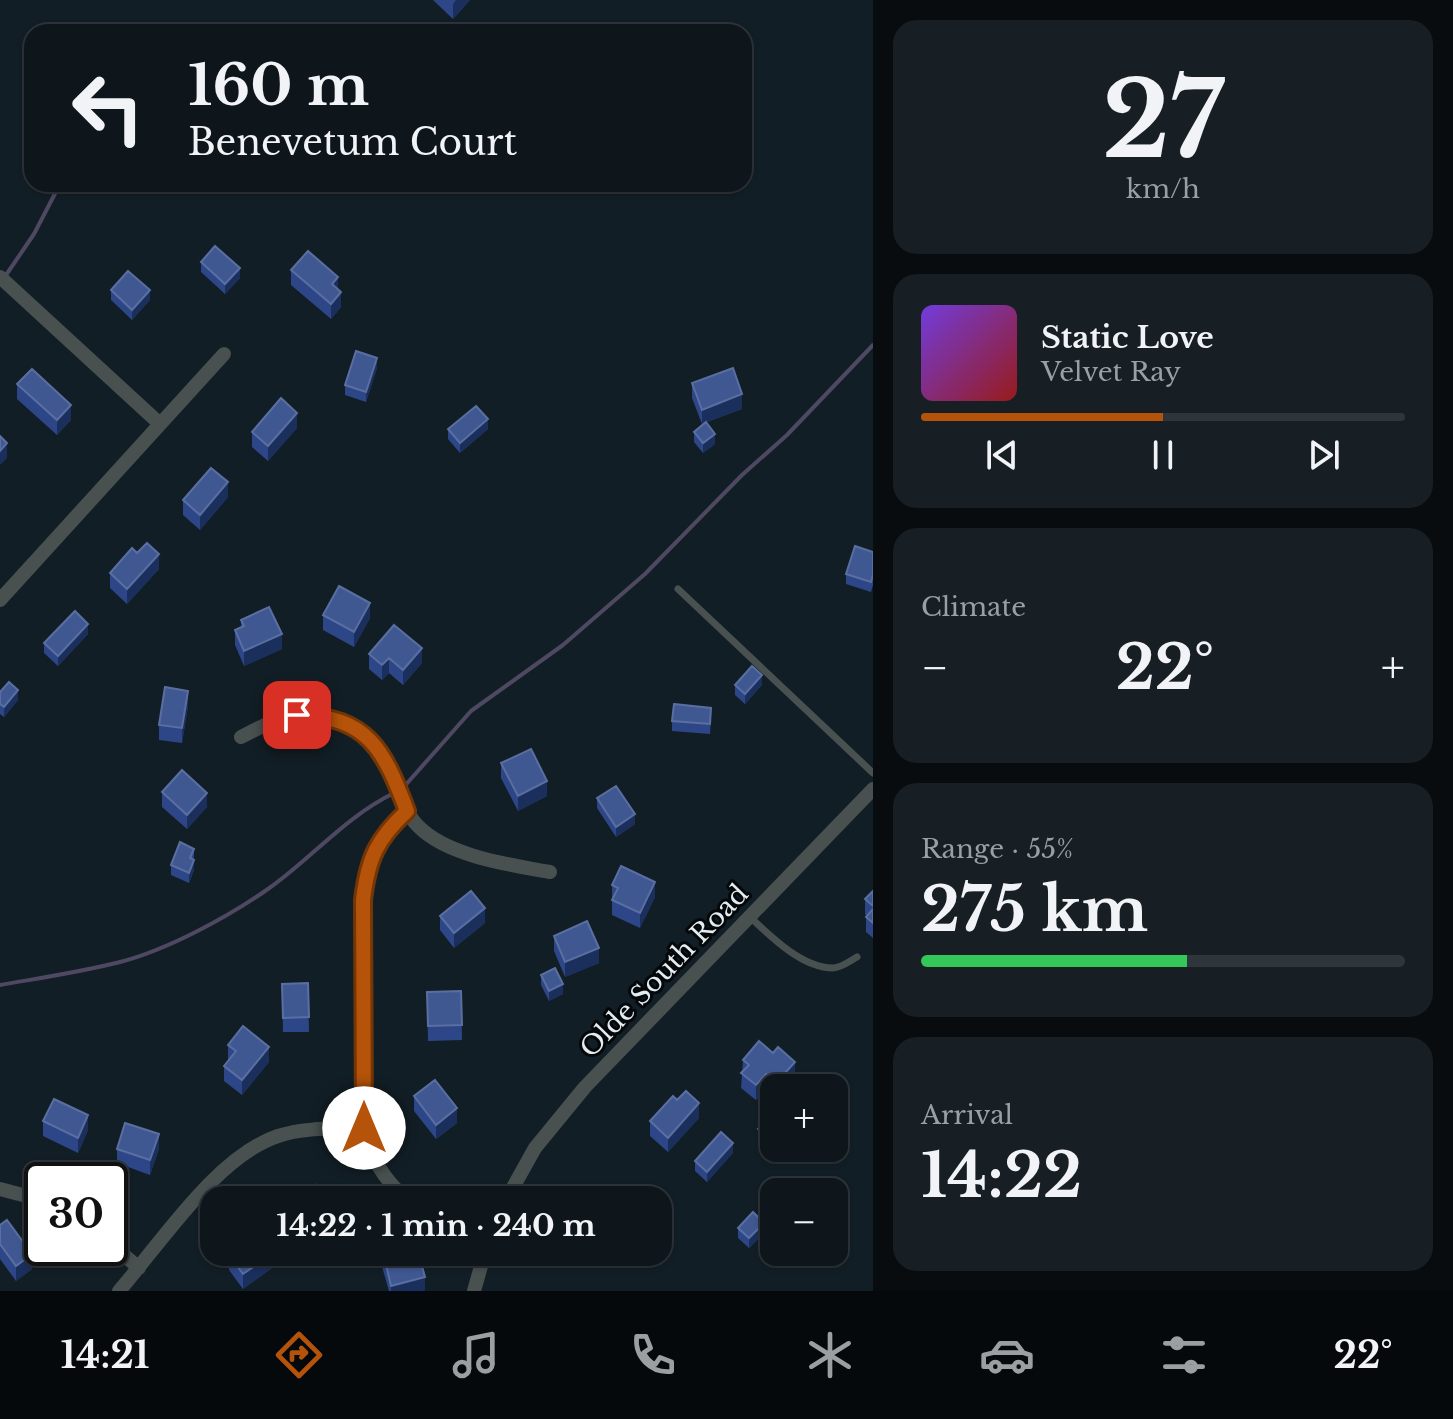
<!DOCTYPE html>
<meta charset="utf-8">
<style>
:root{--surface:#0e161c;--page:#171f25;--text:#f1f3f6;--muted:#9b9fa3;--line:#2e353b;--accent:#b45309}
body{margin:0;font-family:"Libre Baskerville",serif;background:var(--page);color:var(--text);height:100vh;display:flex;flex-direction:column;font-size:30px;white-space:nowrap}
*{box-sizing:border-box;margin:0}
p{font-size:26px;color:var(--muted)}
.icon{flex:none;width:44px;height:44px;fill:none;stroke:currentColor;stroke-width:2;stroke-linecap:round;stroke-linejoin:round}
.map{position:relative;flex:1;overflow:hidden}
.sheet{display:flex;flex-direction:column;gap:20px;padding:20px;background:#080c0f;width:580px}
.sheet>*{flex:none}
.guide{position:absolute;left:24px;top:24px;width:728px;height:168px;border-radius:24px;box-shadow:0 2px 6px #0004,0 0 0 2px var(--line);background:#0e161c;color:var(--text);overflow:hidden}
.fabs{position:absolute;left:760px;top:1074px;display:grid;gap:16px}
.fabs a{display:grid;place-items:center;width:88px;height:88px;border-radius:16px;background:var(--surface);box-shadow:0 2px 6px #0004,0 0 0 2px var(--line);font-size:40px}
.speed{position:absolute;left:24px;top:1162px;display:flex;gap:16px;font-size:40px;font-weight:700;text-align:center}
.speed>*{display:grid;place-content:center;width:104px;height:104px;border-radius:50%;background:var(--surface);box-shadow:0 2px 6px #0004,0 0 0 2px var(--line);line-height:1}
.speed .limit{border:4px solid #111;border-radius:12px;background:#fff;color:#111}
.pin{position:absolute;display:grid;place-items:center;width:68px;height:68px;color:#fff;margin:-34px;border-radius:16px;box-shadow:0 4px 12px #0006}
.me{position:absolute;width:88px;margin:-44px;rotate:0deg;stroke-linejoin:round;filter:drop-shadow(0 0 6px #0008)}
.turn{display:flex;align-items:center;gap:28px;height:168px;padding:0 32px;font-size:36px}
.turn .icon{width:104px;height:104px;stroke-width:2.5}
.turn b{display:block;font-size:56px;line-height:68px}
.big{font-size:60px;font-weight:800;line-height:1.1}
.sheet .widget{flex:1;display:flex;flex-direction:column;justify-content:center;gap:12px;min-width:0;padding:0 28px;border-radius:24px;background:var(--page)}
.sheet .dial{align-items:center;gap:0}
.dial b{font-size:104px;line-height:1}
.song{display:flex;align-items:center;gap:24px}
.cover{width:96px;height:96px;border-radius:12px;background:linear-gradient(135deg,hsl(260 70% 55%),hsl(0 70% 35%))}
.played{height:8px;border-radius:4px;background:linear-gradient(90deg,var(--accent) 50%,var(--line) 50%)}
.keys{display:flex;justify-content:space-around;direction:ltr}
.heat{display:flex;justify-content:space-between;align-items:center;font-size:44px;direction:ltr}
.charge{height:12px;border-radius:6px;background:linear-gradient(90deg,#34c759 55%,var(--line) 0)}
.trip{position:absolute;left:200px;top:1186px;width:472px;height:80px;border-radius:24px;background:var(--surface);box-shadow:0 2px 6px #0004,0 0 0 2px var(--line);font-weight:800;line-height:80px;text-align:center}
.menu{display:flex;height:128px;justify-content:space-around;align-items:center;background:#06090b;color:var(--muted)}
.menu .icon{width:56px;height:56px}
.menu .current{color:var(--accent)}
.menu b{font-size:36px;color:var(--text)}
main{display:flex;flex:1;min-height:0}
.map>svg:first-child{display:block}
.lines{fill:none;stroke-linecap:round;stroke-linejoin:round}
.stream{stroke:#4f4862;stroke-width:4}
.lane{stroke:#485050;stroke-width:7}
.street{stroke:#485050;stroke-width:14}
.wall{fill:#2d4687}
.shaded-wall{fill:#1a2f5b}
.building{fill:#405892;stroke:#5a6fa1;stroke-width:2}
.route-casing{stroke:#753606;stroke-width:20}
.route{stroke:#b45309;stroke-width:14}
.labels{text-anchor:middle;stroke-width:6;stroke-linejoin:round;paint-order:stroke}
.street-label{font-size:26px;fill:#e3ecf0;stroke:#04080a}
</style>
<main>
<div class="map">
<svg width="873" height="1291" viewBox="0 0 873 1291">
<rect width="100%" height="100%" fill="#121e25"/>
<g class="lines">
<path class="stream" d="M4,278L34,234L60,184
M402,789L471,711L563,645L645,574L742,475L787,435L873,345
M0,985C40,978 81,972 120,962C167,950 228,917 268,889C312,858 345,817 394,793"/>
<path class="lane" d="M678,589L873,773
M750,917C770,936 802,968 833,968C841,968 850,961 857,957"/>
<path class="street" d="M0,277L160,424
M0,600L224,354
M241,737C259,728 278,717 298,715C336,711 371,731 388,765C398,785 402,810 418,826C447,856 510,865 550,872
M407,811C377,839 368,858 363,900L364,1128C374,1162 381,1176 407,1200
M0,1189L42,1200
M506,1200L535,1148L585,1087L873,789
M110,1243L139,1268
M119,1291C161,1243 217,1156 278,1136C305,1127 336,1129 364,1128
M474,1291L485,1252"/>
</g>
<path class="wall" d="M433,0H470L453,19Z
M201,262L240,278L225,294L201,272Z
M291,270L338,289L341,307L331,319L291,285Z
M111,290L150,300L132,320L111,300Z
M377,368L366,402L345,395V385Z
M692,383L742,409L707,422L715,444L703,453L694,442V432L705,423L702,424L692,398Z
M17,384L71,420L57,435L17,399Z
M297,428L268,461L252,447V432Z
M448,429H488L460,453L448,439Z
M228,497L200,530L183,515V500Z
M873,552V585L871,592L846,584V574Z
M137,553L159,569L127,604L110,588V573Z
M323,615L370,618L354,647L323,630Z
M241,620L282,649L244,666L235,645V630L241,627Z
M88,634L58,666L44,653V643Z
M369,654L422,663L403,685L389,673L382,680L369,669Z
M735,685H762L745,704L735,695Z
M0,692L18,700L4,717L0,714Z
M188,706L182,743L159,740V725Z
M711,718L710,734L672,731V721Z
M501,763L547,796L518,811L501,778Z
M162,792L207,807L187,829L162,807Z
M597,798L635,824L616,837L597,808Z
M194,849V870L189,883L171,875V865Z
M612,885L655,897L640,928L612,915Z
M873,891V938L866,932V917L867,916L865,914V899Z
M440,916L485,923L454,948L440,930Z
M554,936L599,963L565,977L554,951Z
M541,975L563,994L549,1001L541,985Z
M308,983L309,1032H283L282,984Z
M461,991L462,1040L428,1041L427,992Z
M228,1045L269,1062L242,1095L224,1081V1066L229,1060L228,1059Z
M743,1060L795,1077L785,1088H774V1096L766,1089L756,1100L741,1088Z
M414,1096L457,1123L436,1139L414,1111Z
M699,1118L668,1152L650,1136V1121Z
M43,1121L88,1130L78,1153L43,1136Z
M774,1126L769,1144L758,1134V1129Z
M117,1149H159L150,1175L117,1163Z
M733,1153L707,1182L695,1171V1161Z
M0,1225L32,1269L16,1281L0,1259Z
M738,1228L764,1233L749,1248L738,1238Z
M381,1252H418L425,1291H389L381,1263Z
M229,1255L272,1268L243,1289L229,1270Z"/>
<path class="shaded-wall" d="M456,0H470L453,19V4Z
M240,268V278L225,294V284Z
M338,277V292L332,284Z
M150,290V300L132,320V310Z
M341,292V307L331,319V304Z
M377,358V368L366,402V392Z
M742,394V409L702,424V410Z
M71,405V420L57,435V420Z
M297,413V428L268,461V446Z
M488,419V429L460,453V443Z
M715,434V444L703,453V443Z
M7,443V458L0,465V451Z
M228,482V497L200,530V515Z
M159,554V569L127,604V589Z
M370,603V618L354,647V632Z
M88,624V634L58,666V656Z
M282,634V649L244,666V651Z
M422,648V663L403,685V670Z
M389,658V673L382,680V665Z
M762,675V685L745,704V694Z
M18,690V700L4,717V707Z
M188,691V706L182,743V728Z
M547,781V796L518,811V796Z
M207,793V807L187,829V815Z
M635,814V824L616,837V827Z
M194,860V870L189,883V873Z
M655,882V897L640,928V913Z
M485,908V923L454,948V933Z
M599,948V963L565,977V962Z
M563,984V994L549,1001V991Z
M269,1047V1062L242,1095V1080Z
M795,1062V1077L785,1088H776V1083Z
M766,1074V1089L756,1100V1085Z
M699,1103V1118L668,1152V1138Z
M457,1108V1123L436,1139V1125Z
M88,1115V1130L78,1153V1138Z
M774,1133V1138L769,1144V1139Z
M159,1134V1149L150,1175V1160Z
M733,1143V1153L707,1182V1172Z
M764,1223V1233L749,1248V1238Z
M32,1254V1269L16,1281V1266Z
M272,1254V1268L243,1289V1274Z
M425,1277V1291H391V1286Z"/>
<path class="building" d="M215,246L240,268L225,284L201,262Z
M308,251L338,277L332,284L341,292L331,304L291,270Z
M128,271L150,290L132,310L111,290Z
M356,351L377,358L366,392L345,385Z
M733,368L742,394L702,410L692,383Z
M32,369L71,405L57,420L17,384Z
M281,398L297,413L268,446L252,432Z
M476,406L488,419L460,443L448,429Z
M706,422L715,434L703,443L694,432Z
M0,436L7,443L0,451Z
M211,468L228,482L200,515L183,500Z
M147,543L159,554L127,589L110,573L132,548L137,553Z
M855,546L873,552V575L871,582L846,574Z
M339,586L370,603L354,632L323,615Z
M269,607L282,634L244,651L235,630L244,626L241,620Z
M75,611L88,624L58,656L44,643Z
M394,625L422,648L403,670L389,658L382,665L369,654Z
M752,666L762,675L745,694L735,685Z
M9,682L18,690L4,707L0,704V692Z
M165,687L188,691L182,728L159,725Z
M674,704L711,708L710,724L672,721Z
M531,749L547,781L518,796L501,763Z
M182,770L207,793L187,815L162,792Z
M616,786L635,814L616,827L597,798Z
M180,842L194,849L190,858L194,860L189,873L171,865Z
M621,866L655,882L640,913L612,900L618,888L612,885Z
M471,891L485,908L454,933L440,916Z
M873,891V906L865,899Z
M873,909V923L866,917Z
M587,921L599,948L565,962L554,936Z
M555,968L563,984L549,991L541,975Z
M308,983L309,1017L283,1018L282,984Z
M461,991L462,1025L428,1026L427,992Z
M243,1026L269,1047L242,1080L224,1066L236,1051L228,1045Z
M759,1041L773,1053L778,1047L795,1062L776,1083L766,1074L756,1085L741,1073L749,1065L743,1060Z
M435,1080L457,1108L436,1125L414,1096Z
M686,1091L699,1103L668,1138L650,1121L673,1096L677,1100Z
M54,1099L88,1115L78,1138L43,1121Z
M766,1119L774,1126V1133L769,1139L758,1129Z
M125,1123L159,1134L150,1160L117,1149Z
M721,1132L733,1143L707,1172L695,1161Z
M316,1185L338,1200H306Z
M753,1212L764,1223L749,1238L738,1228Z
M7,1220L32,1254L16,1266L0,1244V1225Z
M234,1252H270L272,1254L243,1274L229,1255Z
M383,1252H418L425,1277L391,1286Z"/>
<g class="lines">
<g class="route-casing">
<path id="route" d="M297,715C368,716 384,750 407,811C377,839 368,858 363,900L364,1128"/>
</g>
<use href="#route" class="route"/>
</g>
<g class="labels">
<g class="street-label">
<text transform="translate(664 971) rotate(-46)" y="9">Olde South Road</text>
</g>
</g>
</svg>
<div class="fabs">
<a>+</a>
<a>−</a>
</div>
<div class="speed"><div class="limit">30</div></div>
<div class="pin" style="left:297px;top:715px;background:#d93025"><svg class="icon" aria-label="arrive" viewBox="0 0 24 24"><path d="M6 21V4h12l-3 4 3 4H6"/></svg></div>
<svg class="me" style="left:364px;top:1128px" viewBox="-20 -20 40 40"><circle r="19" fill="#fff"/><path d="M0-13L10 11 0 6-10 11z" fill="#b45309"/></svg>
<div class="trip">14:22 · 1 min · 240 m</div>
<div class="guide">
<div class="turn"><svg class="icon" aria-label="left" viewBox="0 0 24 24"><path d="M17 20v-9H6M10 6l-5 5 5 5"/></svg><div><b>160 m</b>Benevetum Court</div></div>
</div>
</div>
<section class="sheet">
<div class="widget dial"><b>27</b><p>km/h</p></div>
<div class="widget">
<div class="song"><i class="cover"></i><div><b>Static Love</b><p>Velvet Ray</p></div></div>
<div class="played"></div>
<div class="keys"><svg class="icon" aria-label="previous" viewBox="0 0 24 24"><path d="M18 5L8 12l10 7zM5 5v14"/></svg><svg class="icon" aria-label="pause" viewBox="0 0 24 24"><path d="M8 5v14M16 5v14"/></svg><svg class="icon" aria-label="next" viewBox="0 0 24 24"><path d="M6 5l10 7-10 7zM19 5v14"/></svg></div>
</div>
<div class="widget"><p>Climate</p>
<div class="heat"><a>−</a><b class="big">22°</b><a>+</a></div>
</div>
<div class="widget"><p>Range · 55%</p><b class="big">275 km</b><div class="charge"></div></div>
<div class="widget"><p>Arrival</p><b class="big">14:22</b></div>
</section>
</main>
<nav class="menu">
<b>14:21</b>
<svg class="icon current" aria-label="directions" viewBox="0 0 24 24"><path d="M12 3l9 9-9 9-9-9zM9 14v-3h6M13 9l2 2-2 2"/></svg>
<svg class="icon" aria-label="music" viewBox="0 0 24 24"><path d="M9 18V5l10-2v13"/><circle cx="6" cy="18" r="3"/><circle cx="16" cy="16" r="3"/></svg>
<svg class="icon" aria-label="phone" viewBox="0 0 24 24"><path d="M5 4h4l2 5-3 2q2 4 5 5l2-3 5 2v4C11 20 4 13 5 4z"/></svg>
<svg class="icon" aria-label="climate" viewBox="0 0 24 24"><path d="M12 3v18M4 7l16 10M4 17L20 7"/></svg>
<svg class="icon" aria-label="car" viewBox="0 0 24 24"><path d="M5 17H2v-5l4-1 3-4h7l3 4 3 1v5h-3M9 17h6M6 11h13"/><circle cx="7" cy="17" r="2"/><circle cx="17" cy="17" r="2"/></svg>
<svg class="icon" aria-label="filters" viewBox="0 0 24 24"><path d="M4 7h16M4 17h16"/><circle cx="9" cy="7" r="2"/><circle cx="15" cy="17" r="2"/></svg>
<b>22°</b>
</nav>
